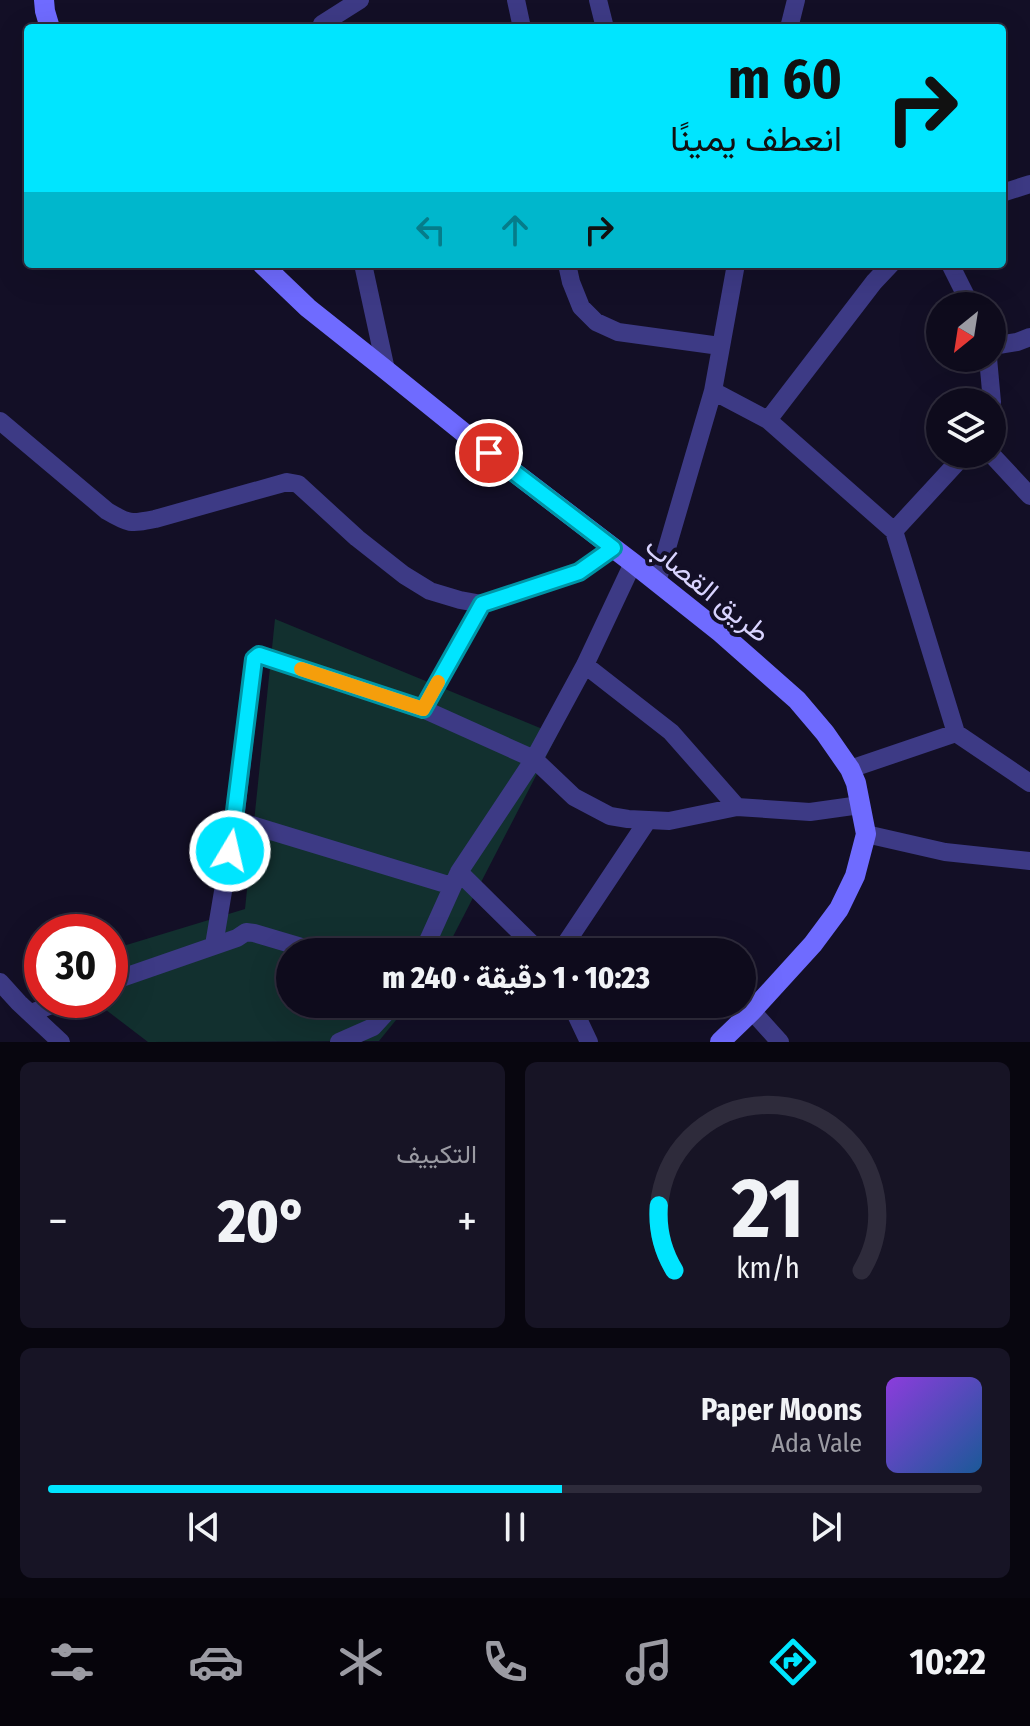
<!DOCTYPE html>
<html lang="ar">
<meta charset="utf-8">
<style>
:root{--surface:#0e0b1c;--page:#171425;--text:#f1f3f6;--muted:#9b9ba3;--line:#2e2b3b;--accent:#00e5ff}
body{margin:0;font-family:"Fira Sans Condensed",Vazirmatn,sans-serif;background:var(--page);color:var(--text);direction:rtl;height:100vh;display:flex;flex-direction:column;font-size:30px;white-space:nowrap}
*{box-sizing:border-box;margin:0}
p{font-size:26px;color:var(--muted)}
.icon{flex:none;width:44px;height:44px;fill:none;stroke:currentColor;stroke-width:2;stroke-linecap:round;stroke-linejoin:round}
.map{position:relative;height:1042px;overflow:hidden;direction:ltr}
.side{display:flex;flex-direction:column;gap:20px;padding:20px;background:#08060f;flex:1}
.side>*{flex:none}
.guide{position:absolute;left:24px;top:24px;width:982px;height:244px;border-radius:8px;box-shadow:0 8px 32px #0002,0 0 0 2px var(--line);direction:rtl;background:#00e5ff;color:#111;overflow:hidden}
.needle{width:52px;rotate:210deg}
.fabs{position:absolute;left:926px;top:292px;display:grid;gap:16px}
.fabs a{display:grid;place-items:center;width:80px;height:80px;border-radius:50%;background:var(--surface);box-shadow:0 8px 32px #0002,0 0 0 2px var(--line);font-size:40px}
.speed{position:absolute;left:24px;top:914px;display:flex;gap:16px;font-size:40px;font-weight:700;text-align:center}
.speed>*{display:grid;place-content:center;width:104px;height:104px;border-radius:50%;background:var(--surface);box-shadow:0 8px 32px #0002,0 0 0 2px var(--line);line-height:1}
.speed .limit{border:12px solid #d22;background:#fff;color:#111}
.pin{position:absolute;display:grid;place-items:center;width:68px;height:68px;color:#fff;margin:-34px;border:4px solid #fff;border-radius:50%;box-shadow:0 2px 8px #0007}
.me{position:absolute;width:88px;margin:-44px;rotate:9deg;stroke-linejoin:round;filter:drop-shadow(0 0 6px #0008)}
.turn{display:flex;align-items:center;gap:28px;height:168px;padding:0 32px;font-size:36px}
.turn .icon{width:104px;height:104px;stroke-width:2.5}
.turn b{display:block;font-size:56px;line-height:68px}
.lanes{display:flex;align-items:center;height:76px;padding:0 32px;background:#0003;justify-content:center;gap:40px;direction:ltr}
.lanes .off{opacity:.35}
.big{font-size:60px;font-weight:800;line-height:1.1}
.side .tile{flex:1;display:flex;flex-direction:column;justify-content:center;gap:12px;min-width:0;padding:0 28px;border-radius:12px;background:var(--page)}
.side .dial{align-items:center;gap:0}
.dial svg{height:208px;overflow:visible;fill:none;stroke:var(--line);stroke-width:7;stroke-linecap:round;text-anchor:middle}
.dial text{fill:var(--text);stroke:none}
.song{display:flex;align-items:center;gap:24px}
.cover{width:96px;height:96px;border-radius:12px;background:linear-gradient(135deg,hsl(270 70% 55%),hsl(210 70% 35%))}
.played{height:8px;border-radius:4px;background:linear-gradient(90deg,var(--accent) 55%,var(--line) 55%)}
.keys{display:flex;justify-content:space-around;direction:ltr}
.heat{display:flex;justify-content:space-between;align-items:center;font-size:44px;direction:ltr}
.side .tiles{flex:1;display:grid;gap:20px;grid-template-columns:1fr 1fr}
.tile:last-child{grid-column:span 2}
.trip{position:absolute;left:276px;top:938px;width:480px;height:80px;border-radius:40px;background:var(--surface);box-shadow:0 8px 32px #0002,0 0 0 2px var(--line);font-weight:800;line-height:80px;text-align:center;direction:rtl}
.tab-bar{display:flex;height:128px;justify-content:space-around;align-items:center;background:#06040b;color:var(--muted)}
.tab-bar .icon{width:56px;height:56px}
.tab-bar .selected{color:var(--accent)}
.tab-bar b{font-size:36px;color:var(--text)}
.map>svg:first-child{display:block}
.green{fill:#12302f}
.lines{fill:none;stroke-linecap:round;stroke-linejoin:round}
.street{stroke:#3d3a85;stroke-width:18}
.secondary{stroke:#6f6bff;stroke-width:20}
.route-casing{stroke:#0095a6;stroke-width:20}
.route{stroke:#00e5ff;stroke-width:14}
.slow{stroke:#f59e0b;stroke-width:14}
.labels{text-anchor:middle;stroke-width:8;stroke-linejoin:round;paint-order:stroke}
.street-label{font-size:28px;fill:#d9d4ff;stroke:#130f26}
</style>
<div class="map">
<svg width="1030" height="1042" viewBox="0 0 1030 1042">
<rect width="100%" height="100%" fill="#130f26"/>
<path class="green" d="M275,619L557,735L445,952H290V1004H409L379,1041L148,1042L93,1000H110V950L245,909Z"/>
<g class="lines">
<path class="street" d="M516,0L522,28
M598,0L605,28
M321,28L322,24L360,0
M789,28L796,0
M1002,193L1030,184
M363,264L386,370
M567,264L571,282L581,307L596,322L618,332L720,346
M950,264L971,306
M992,346L1017,342L1030,337
M988,358L992,402
M713,391L768,420L894,531L956,733
M768,420L874,282L891,264
M0,421L107,511C129,524 130,524 155,519L287,482L298,484L357,538L404,575L430,591L460,600L482,604L579,572L613,548
M991,454L1030,496
M894,531L965,454
M633,563L585,665L534,759L574,797L610,816L628,819L669,821L737,807L810,812L860,805
M657,582L713,391L736,264
M585,665L671,732L737,807
M423,709L482,604
M850,769L956,733L1030,783
M235,820L254,659L259,655L423,709L534,759L459,872L423,952
M866,834L945,852L1030,861
M459,872L540,952
M214,945L235,820L452,886
M560,952L648,820
M0,982L19,1003L61,1042
M110,982L237,938L246,932L254,933L318,952
M571,1004L589,1042
M752,1011L780,1042
M31,1013L64,1000
M339,1042L373,1027L394,1004"/>
<path class="secondary" d="M44,0L45,11L50,28
M262,264L308,308L386,370L489,453L633,563L721,633L797,700L825,733L850,769L856,783L866,834L855,876L839,909L813,944L752,1011L720,1042"/>
</g>
<g class="lines">
<g class="route-casing">
<path id="route" d="M230,851L254,659L259,655L423,709L482,604L579,572L613,548L489,453"/>
</g>
<use href="#route" class="route"/>
<path class="slow" d="M301,669L423,709L438,682"/>
</g>
<g class="labels">
<g class="street-label">
<text transform="translate(708 589) rotate(39)" y="10">طريق القصاب</text>
</g>
</g>
</svg>
<div class="fabs">
<a><svg class="needle" viewBox="-14 -14 28 28"><path d="M0-13l5 13h-10z" fill="#e53935"/><path d="M0 13l5-13h-10z" fill="#9b9ba3"/></svg></a>
<a><svg class="icon" aria-label="layers" viewBox="0 0 24 24"><path d="M12 4l9 5-9 5-9-5zM3 14l9 5 9-5"/></svg></a>
</div>
<div class="speed"><div class="limit">30</div></div>
<div class="pin" style="left:489px;top:453px;background:#d93025"><svg class="icon" aria-label="arrive" viewBox="0 0 24 24"><path d="M6 21V4h12l-3 4 3 4H6"/></svg></div>
<svg class="me" style="left:230px;top:851px" viewBox="-20 -20 40 40"><circle r="17" fill="#00e5ff" stroke="#fff" stroke-width="3"/><path d="M0-11L8 9 0 5-8 9z" fill="#fff"/></svg>
<div class="trip">10:23 · 1 دقيقة · 240 m</div>
<div class="guide">
<div class="turn"><svg class="icon" aria-label="right" viewBox="0 0 24 24"><path d="M7 20v-9h11M14 6l5 5-5 5"/></svg><div><b>60 m</b>انعطف يمينًا</div></div>
<div class="lanes"><svg class="icon off" aria-label="left" viewBox="0 0 24 24"><path d="M17 20v-9H6M10 6l-5 5 5 5"/></svg><svg class="icon off" aria-label="ahead" viewBox="0 0 24 24"><path d="M12 20V5M6 11l6-6 6 6"/></svg><svg class="icon" aria-label="right" viewBox="0 0 24 24"><path d="M7 20v-9h11M14 6l5 5-5 5"/></svg></div>
</div>
</div>
<section class="side">
<div class="tiles">
<div class="tile dial"><svg viewBox="0 0 100 80">
<path d="M14 69A42 42 0 1 1 86 69"/>
<path d="M14 69A42 42 0 0 1 8 44" stroke="#00e5ff"/>
<text x="50" y="56" font-size="32" font-weight="700">21</text>
<text x="50" y="72" font-size="11">km/h</text>
</svg></div>
<div class="tile"><p>التكييف</p>
<div class="heat"><a>−</a><b class="big">20°</b><a>+</a></div>
</div>
<div class="tile">
<div class="song"><i class="cover"></i><div><b>Paper Moons</b><p>Ada Vale</p></div></div>
<div class="played"></div>
<div class="keys"><svg class="icon" aria-label="previous" viewBox="0 0 24 24"><path d="M18 5L8 12l10 7zM5 5v14"/></svg><svg class="icon" aria-label="pause" viewBox="0 0 24 24"><path d="M8 5v14M16 5v14"/></svg><svg class="icon" aria-label="next" viewBox="0 0 24 24"><path d="M6 5l10 7-10 7zM19 5v14"/></svg></div>
</div>
</div>
</section>
<nav class="tab-bar">
<b>10:22</b>
<svg class="icon selected" aria-label="directions" viewBox="0 0 24 24"><path d="M12 3l9 9-9 9-9-9zM9 14v-3h6M13 9l2 2-2 2"/></svg>
<svg class="icon" aria-label="music" viewBox="0 0 24 24"><path d="M9 18V5l10-2v13"/><circle cx="6" cy="18" r="3"/><circle cx="16" cy="16" r="3"/></svg>
<svg class="icon" aria-label="phone" viewBox="0 0 24 24"><path d="M5 4h4l2 5-3 2q2 4 5 5l2-3 5 2v4C11 20 4 13 5 4z"/></svg>
<svg class="icon" aria-label="climate" viewBox="0 0 24 24"><path d="M12 3v18M4 7l16 10M4 17L20 7"/></svg>
<svg class="icon" aria-label="car" viewBox="0 0 24 24"><path d="M5 17H2v-5l4-1 3-4h7l3 4 3 1v5h-3M9 17h6M6 11h13"/><circle cx="7" cy="17" r="2"/><circle cx="17" cy="17" r="2"/></svg>
<svg class="icon" aria-label="filters" viewBox="0 0 24 24"><path d="M4 7h16M4 17h16"/><circle cx="9" cy="7" r="2"/><circle cx="15" cy="17" r="2"/></svg>
</nav>
